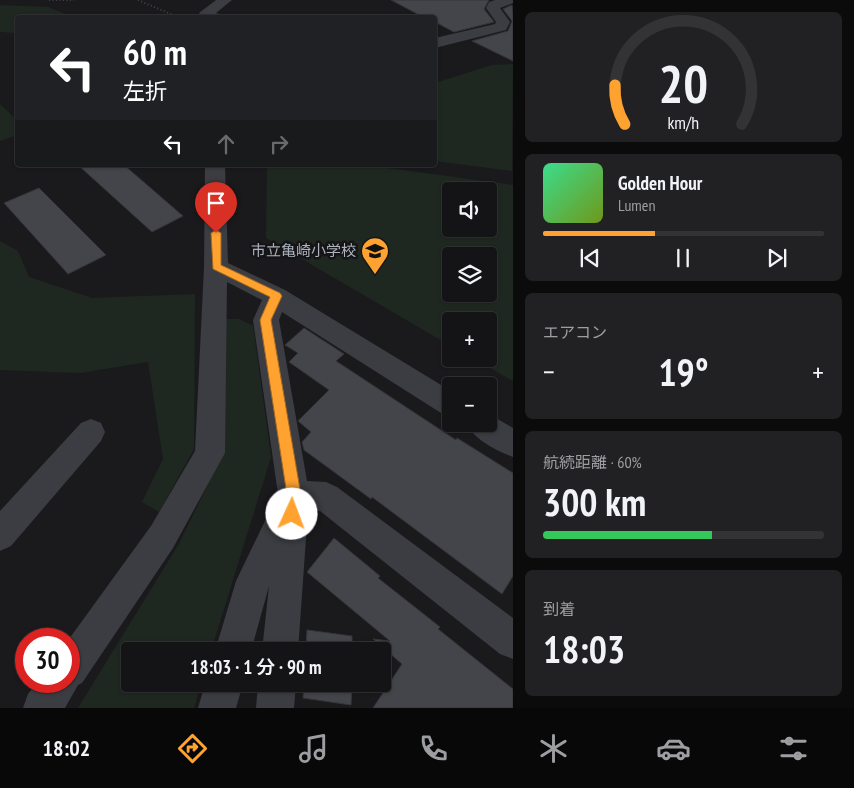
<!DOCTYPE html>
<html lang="ja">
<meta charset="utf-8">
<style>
:root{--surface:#141416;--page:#212123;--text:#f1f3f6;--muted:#9d9ea1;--line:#333335;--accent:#ffa230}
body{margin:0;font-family:"PT Sans Narrow","Noto Sans JP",sans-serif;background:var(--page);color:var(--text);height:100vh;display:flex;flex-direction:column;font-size:19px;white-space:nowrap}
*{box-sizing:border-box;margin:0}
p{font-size:16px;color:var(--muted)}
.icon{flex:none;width:28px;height:28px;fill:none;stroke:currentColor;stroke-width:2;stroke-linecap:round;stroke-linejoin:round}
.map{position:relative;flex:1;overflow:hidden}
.details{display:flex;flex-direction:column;gap:12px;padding:12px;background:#0b0b0c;width:341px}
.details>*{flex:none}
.guide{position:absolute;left:15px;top:15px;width:422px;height:152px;border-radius:5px;box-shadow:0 1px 4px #0004,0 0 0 1px var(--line);background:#202124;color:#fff;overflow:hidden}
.fabs{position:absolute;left:442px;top:182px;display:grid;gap:10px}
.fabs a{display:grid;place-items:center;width:55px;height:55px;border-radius:5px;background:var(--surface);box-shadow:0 1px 4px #0004,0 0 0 1px var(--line);font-size:25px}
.speed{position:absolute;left:15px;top:628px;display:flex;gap:10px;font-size:25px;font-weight:700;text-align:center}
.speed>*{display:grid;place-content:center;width:65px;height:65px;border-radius:50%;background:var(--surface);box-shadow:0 1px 4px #0004,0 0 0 1px var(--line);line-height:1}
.speed .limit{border:8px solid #d22;background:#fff;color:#111}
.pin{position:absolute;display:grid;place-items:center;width:42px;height:42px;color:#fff;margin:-51px -21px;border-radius:50% 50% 50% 0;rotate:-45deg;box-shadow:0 0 5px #0007}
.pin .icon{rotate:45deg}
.me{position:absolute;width:55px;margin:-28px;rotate:2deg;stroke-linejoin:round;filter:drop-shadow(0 0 4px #0008)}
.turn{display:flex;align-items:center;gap:18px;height:105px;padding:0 25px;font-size:22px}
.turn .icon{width:65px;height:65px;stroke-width:2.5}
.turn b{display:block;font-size:35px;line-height:42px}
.lanes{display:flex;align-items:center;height:48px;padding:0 25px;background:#0003;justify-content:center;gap:25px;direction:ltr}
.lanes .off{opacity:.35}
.big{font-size:38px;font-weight:600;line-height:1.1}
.details .card{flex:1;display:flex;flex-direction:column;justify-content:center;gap:8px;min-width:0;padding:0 18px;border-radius:8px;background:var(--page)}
.details .dial{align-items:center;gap:0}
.dial svg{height:130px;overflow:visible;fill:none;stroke:var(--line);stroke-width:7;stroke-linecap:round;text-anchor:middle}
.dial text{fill:var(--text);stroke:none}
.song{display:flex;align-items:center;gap:15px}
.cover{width:60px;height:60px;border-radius:8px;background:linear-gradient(135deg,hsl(150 70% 55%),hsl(80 70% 35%))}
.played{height:5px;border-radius:2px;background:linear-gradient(90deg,var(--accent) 40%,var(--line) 40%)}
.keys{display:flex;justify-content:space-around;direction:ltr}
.heat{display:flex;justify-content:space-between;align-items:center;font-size:28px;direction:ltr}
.charge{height:8px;border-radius:4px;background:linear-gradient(90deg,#34c759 60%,var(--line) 0)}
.trip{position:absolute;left:121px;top:642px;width:270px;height:50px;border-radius:5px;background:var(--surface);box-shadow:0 1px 4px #0004,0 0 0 1px var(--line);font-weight:600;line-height:50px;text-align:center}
.tab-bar{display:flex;height:80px;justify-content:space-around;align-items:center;background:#080809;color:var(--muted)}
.tab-bar .icon{width:35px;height:35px}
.tab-bar .on{color:var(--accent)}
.tab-bar b{font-size:22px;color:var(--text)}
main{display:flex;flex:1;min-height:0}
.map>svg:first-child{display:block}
.green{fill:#1f2820;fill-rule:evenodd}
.building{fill:#44454a;stroke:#343439}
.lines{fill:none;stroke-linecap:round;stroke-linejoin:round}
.path{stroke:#404449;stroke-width:2;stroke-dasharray:1 2.5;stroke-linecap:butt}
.minor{fill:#3b3d42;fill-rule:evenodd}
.route{fill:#ffa230;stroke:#a6691f}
.labels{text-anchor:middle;stroke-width:5;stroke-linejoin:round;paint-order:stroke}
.poi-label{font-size:15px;fill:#acb3bd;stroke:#151518;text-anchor:end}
</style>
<main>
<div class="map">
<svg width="513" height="708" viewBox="0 0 513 708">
<rect width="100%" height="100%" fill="#1a1a1d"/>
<path class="green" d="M0,5L48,7L73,17L18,18L17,33L0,32Z
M513,64L512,171L435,161V83L492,65Z
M0,104L18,121L17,135L0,141Z
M267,165H365L513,185V381L474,359H489V321H451V346L266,238ZM489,191V229H451V191ZM489,256V294H451V256Z
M0,241L18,251L29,277L92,298L195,294L194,449L159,512L142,502L163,459L148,362L80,373L0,370Z
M223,319H239L253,326L271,457L211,651H130V684H201L194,708H78L180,542L224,451Z"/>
<path class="building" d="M391,0H489L484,9L494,22L454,32L435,22V18H425Z
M512,5L513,14V61L472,41L508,31L512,21L503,9Z
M78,165H124L183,216L152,232Z
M39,188L106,255L68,274L4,203Z
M304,328L344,354L336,361L456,440L457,438L513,473V576L502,594L372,497L371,499L304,450L302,442L311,432L298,421L329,390L289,362L298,353L285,345Z
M334,538L380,576L378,578L440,627L438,629L513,689V708H373L402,664L373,639L390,641L307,572Z
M307,630L352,636V651H306Z
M304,684H352L351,705L303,698Z"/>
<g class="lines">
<path class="path" d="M49,0H74
M138,0L180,18"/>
<path class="minor" d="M216,0H232L216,13L223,15L225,18L201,16L199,13Z
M495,0H513V3L500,8L510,22L506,30L435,48V38L495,24L496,22L486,8L489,2Z
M205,165H225L228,263L285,290L451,391V417L441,413L282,312L279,320L307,481L326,482L337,487L513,618V659L500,654L320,511L308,510L298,651H262L269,586L251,651H215L236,581L278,494L253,320L262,300L227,282L225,453L220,462L173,548L82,683L78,685L65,708H23L28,694L38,681H69V639L151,526L195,451L204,267Z
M489,414L513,428V457C497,451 473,439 467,424H489Z
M91,419L101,423L105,432L101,441L11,546L0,551V511L81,423Z
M205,684H243L236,708H198Z
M258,684H296L294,708H256Z"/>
</g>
<path class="route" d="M216,230L221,233V265L280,293L282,296L271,320L301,495L297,519L292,521L288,519L285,514L287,495L260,320L270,297L213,269L211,233Z"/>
<defs>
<g id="school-pin" transform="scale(1.4375)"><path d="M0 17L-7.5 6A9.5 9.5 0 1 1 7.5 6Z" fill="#ffa230" stroke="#151518"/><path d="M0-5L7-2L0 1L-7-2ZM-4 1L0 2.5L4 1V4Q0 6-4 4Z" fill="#111"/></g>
</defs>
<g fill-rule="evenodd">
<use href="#school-pin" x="375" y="251"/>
</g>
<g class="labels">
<g class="poi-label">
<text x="356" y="256">市立亀崎小学校</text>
</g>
</g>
</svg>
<div class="fabs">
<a><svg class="icon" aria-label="sound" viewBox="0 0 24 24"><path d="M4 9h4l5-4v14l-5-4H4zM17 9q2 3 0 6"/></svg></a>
<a><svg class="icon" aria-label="layers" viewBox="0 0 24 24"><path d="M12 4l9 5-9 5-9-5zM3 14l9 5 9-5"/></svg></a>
<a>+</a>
<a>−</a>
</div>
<div class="speed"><div class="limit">30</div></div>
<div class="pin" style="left:216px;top:233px;background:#d93025"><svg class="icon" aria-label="arrive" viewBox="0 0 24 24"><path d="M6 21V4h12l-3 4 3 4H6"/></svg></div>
<svg class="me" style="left:292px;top:514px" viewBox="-20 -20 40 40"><circle r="19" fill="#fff"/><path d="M0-13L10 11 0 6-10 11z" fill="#ffa230"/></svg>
<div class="trip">18:03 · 1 分 · 90 m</div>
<div class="guide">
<div class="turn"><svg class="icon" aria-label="left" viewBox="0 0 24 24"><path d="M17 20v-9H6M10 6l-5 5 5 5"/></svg><div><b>60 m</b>左折</div></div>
<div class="lanes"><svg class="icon" aria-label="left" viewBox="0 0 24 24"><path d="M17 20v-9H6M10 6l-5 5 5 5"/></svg><svg class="icon off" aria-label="ahead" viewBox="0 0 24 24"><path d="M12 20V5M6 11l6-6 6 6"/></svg><svg class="icon off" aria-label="right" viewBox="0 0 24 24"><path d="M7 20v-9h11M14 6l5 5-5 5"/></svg></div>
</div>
</div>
<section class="details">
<div class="card dial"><svg viewBox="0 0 100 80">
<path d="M14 69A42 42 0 1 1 86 69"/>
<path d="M14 69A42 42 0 0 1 8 45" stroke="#ffa230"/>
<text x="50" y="56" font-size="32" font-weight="700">20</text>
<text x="50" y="72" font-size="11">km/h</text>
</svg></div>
<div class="card">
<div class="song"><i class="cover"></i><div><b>Golden Hour</b><p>Lumen</p></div></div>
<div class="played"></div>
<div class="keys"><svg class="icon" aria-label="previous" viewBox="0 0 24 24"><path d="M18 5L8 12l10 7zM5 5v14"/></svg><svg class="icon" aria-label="pause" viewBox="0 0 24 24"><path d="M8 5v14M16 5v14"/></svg><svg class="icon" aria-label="next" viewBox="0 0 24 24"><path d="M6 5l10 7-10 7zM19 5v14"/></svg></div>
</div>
<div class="card"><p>エアコン</p>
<div class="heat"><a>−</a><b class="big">19°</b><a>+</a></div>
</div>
<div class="card"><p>航続距離 · 60%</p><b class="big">300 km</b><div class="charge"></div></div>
<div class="card"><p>到着</p><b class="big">18:03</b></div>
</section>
</main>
<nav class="tab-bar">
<b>18:02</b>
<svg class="icon on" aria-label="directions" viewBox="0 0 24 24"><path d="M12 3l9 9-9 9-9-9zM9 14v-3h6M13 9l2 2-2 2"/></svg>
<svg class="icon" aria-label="music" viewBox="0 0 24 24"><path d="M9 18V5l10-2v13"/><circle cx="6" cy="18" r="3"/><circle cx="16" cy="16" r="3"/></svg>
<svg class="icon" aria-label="phone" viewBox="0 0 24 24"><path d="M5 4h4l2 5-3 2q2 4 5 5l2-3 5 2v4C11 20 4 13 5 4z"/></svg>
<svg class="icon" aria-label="climate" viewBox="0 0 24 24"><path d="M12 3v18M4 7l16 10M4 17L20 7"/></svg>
<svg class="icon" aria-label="car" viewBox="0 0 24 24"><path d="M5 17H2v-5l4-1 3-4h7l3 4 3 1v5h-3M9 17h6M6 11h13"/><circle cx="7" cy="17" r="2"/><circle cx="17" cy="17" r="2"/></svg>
<svg class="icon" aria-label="filters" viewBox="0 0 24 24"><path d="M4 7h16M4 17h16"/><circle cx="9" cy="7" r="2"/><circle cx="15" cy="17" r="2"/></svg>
</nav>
